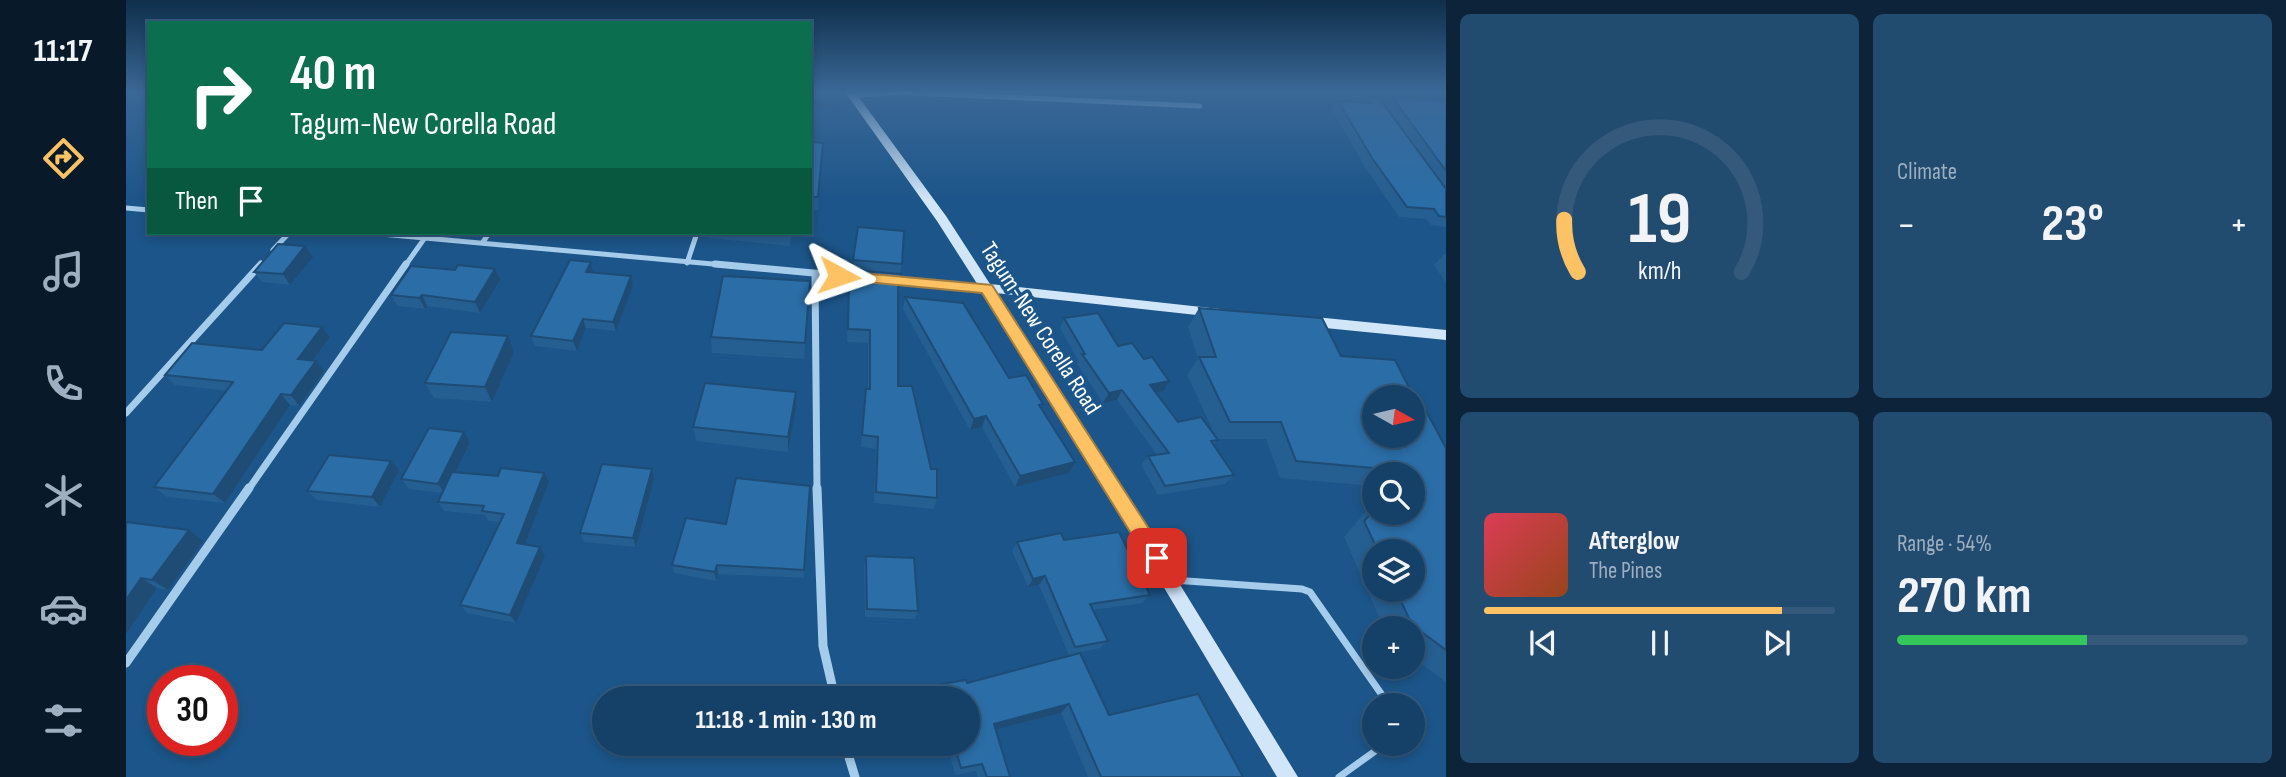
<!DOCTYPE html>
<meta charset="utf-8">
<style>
:root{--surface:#154067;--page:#224b70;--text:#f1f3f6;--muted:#9dafc0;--line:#34597b;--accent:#fdc263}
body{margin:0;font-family:"Sofia Sans Condensed",sans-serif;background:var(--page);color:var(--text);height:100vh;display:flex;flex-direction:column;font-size:26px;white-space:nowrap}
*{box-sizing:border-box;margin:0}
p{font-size:23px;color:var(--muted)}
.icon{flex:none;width:38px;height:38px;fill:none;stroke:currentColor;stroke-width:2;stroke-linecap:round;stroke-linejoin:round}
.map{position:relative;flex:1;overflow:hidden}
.drawer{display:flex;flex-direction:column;gap:14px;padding:14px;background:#0c2339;width:840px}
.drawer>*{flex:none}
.guide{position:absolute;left:21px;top:21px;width:665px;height:214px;border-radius:0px;box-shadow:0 4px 10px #0003,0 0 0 2px var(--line);background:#0b6e4f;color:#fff;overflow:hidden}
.needle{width:46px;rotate:98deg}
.fabs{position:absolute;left:1236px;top:385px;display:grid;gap:14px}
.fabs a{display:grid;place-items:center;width:63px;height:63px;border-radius:50%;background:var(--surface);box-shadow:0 4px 10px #0003,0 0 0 2px var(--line);font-size:35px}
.speed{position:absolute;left:21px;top:665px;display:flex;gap:14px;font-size:35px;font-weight:700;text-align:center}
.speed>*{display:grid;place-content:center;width:91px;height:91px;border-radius:50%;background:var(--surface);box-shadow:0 4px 10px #0003,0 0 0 2px var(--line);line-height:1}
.speed .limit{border:10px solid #d22;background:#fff;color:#111}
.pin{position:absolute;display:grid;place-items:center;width:60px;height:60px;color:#fff;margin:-30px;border-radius:14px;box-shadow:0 4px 10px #0006}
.me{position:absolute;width:77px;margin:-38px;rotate:95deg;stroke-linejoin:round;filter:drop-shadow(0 0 5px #0008)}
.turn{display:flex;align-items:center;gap:24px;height:147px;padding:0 28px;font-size:32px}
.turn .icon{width:91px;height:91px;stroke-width:2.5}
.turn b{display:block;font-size:49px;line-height:60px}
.then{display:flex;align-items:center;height:66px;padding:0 28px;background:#0003;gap:14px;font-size:26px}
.big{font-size:52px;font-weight:700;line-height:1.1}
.drawer .card{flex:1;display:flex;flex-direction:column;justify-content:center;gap:10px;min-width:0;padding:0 24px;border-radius:10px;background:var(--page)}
.drawer .dial{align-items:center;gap:0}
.dial svg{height:182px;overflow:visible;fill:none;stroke:var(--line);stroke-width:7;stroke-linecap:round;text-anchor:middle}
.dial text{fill:var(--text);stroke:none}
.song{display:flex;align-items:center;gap:21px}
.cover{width:84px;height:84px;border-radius:10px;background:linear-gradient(135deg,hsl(350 70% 55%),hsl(20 70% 35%))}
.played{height:7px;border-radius:4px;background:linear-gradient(90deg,var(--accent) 85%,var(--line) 85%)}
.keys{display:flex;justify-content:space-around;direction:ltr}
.heat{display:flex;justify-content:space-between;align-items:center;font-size:38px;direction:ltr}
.charge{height:10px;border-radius:5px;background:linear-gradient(90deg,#34c759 54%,var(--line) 0)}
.drawer .tiles{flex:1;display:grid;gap:14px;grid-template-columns:repeat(2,1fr)}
.trip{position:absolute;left:466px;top:686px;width:388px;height:70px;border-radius:35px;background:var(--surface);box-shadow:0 4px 10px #0003,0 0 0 2px var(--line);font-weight:700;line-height:70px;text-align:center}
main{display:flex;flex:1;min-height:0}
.menu{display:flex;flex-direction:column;width:126px;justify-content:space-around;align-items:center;background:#081a29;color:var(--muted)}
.menu .icon{width:49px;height:49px}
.menu .active{color:var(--accent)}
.menu b{font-size:32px;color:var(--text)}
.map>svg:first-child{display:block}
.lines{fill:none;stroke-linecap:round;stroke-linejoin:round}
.lane{stroke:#a6ccec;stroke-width:7}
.street-far2{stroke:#a6ccec;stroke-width:5}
.street-far1{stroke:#a6ccec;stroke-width:7}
.street{stroke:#a6ccec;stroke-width:9}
.secondary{fill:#d2e6f9;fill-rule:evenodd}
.wall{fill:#255e90;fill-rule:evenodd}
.shaded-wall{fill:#1e4c75}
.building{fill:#2b6da7;stroke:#1e4c75;stroke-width:2;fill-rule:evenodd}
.route{fill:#fdc263;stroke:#a47e40;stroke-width:2}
.labels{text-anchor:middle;stroke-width:7;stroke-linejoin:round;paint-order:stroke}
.street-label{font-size:24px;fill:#fff;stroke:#1c5589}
</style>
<main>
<nav class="menu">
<b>11:17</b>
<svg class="icon active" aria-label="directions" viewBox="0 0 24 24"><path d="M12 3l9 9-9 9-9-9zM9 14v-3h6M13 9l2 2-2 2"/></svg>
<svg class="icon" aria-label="music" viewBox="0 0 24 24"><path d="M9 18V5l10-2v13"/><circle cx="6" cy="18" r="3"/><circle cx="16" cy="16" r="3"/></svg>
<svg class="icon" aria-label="phone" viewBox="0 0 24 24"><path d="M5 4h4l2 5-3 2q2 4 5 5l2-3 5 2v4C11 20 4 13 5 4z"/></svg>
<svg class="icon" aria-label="climate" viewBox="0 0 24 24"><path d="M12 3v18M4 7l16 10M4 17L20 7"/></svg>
<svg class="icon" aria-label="car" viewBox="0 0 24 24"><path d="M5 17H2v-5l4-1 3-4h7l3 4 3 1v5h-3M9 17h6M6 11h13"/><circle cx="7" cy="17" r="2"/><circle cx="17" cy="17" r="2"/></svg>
<svg class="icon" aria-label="filters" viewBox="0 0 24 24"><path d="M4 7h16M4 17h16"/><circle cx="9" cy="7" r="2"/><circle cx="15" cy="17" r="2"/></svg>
</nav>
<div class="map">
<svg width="1320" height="777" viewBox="0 0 1320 777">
<rect width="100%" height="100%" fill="#1c5589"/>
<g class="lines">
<path class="lane" d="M1047,580L1176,589L1184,592L1263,705
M1213,777L1259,744"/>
<path class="street-far2" d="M727,96L768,92L1074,106
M0,208L23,210
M244,233L609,266
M357,242L363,233
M147,250L163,233
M561,263L571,233
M133,266L135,264
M279,266L298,239"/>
<path class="street-far1" d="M589,264L731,277
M689,274L691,490
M767,280L860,288
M0,413L135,264
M122,490L280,264"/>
<path class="street" d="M691,488L697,646L709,698
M0,663L123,488
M719,744L729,777"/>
<path class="secondary" d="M719,92H729L820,216L864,284L1094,309L1095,312L1094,315L1089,317L870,293L945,407L1172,777H1151L935,415L811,221Z
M1179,316L1320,330V340L1179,326L1173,321Z"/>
</g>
<path class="wall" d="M1312,92H1320V227L1305,225L1300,219L1273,217L1239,167L1206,110L1212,101L1237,102L1241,97L1261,108L1267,98L1320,101Z
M684,142L697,143L692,210H684Z
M732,227L776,264L774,274V288L772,300V386L811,498L808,509L748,503L750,449L735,447L739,401L740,389H742V343L721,342L723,280L726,270Z
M405,233H437L435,236Z
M510,233H533V234Z
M583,233H666L664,246L584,238Z
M1318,254H1320V283L1308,265Z
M187,257L164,285L136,282L128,272Z
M465,262L467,273L505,276L507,286L490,331L460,328L451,351L409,346L405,336Z
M374,280L354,313L301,306L299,309L271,306L265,295Z
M684,281L678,359L586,353L585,337Z
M779,297L917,404L915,408L943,473L889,487L856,427L844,430L777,309Z
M1073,308L1215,356L1294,409L1320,448V682L1286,657V628H1258L1218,537L1248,502V513L1286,474H1248V486L1154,478L1140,439H1092L1088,445L1108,475L1099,484L1032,495L1015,465L1022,456L1031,455L991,400L977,403L951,364L953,362L934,328L938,318L992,346L1037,391L1029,392L1052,422L1089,435L1061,375L1072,359L1062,327ZM1248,551H1286V590H1248Z
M196,327L204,337L187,360L198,371L173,406L164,405L99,503L41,497L28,487L101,391L49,385L39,375L136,350Z
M382,336L388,352L366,402L308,398L299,383Z
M670,407L662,452L570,441L567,427Z
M338,432L344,443L329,473L423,482L399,545L419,556L390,623L341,613L334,605L374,522L362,521L359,515L318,511L312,502L316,493L283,489L275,479Z
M265,461L273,470L254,507L191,500L181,491Z
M526,469L528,479L510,547L458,542L454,533Z
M684,486L678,578L592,574L590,581L548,573L546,565L600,524Z
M0,522L77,541L42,590L31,588L0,634Z
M938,540L1024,595L1016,603L967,610L982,641L974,648L943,655L913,585L902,587L886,551L891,542Z
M740,556L792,611L789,619L739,617L738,565Z
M954,653L983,715L1117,777H962L935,713L869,730L884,777H852L850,771L829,775L821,744H842V698H800L799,694L804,686L841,683Z"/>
<path class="shaded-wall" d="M709,95V106L684,110V100Z
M179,246L187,257L164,285L157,274Z
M465,262L467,272L463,282L460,272Z
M369,269L374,280L354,313L349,302Z
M505,276L507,286L490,331L487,322Z
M296,295L301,306L299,309L293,298Z
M457,319L460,328L451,351L447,341Z
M196,327L204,337L180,369L172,359Z
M382,336L388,352L366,402L359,387Z
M190,361L198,371L173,406L165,395Z
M1043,381L1037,391L1018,395L1024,385Z
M996,390L991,400L977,403L983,393Z
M670,392V407L662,452V437Z
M155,394L164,405L99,503L87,494Z
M860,416L856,427L844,430L848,419Z
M338,432L344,443L319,493L312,484Z
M265,461L273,470L254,507L246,497Z
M949,462L943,473L889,487L894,476Z
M526,469L528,479L510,547L507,538Z
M418,473L423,482L396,552L391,543Z
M63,530L77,541L42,590L26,580Z
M414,547L419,556L390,623L384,615Z
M591,565L592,574L590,581L589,572Z
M919,576L913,585L902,587L907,579Z
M15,578L31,588L0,634V600Z
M943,704L935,713L861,732L868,724Z"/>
<path class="building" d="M684,92H707L709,95L684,100Z
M1241,97L1253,98L1320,189V217L1313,216L1308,209L1281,207L1246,158L1212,101L1245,103Z
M1267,98L1320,101V171Z
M684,142L697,143L692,197H684Z
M732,227L778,231L776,264L727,260Z
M152,244L179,246L157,274L128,272Z
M444,260L465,262L460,272L505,276L487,322L457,319L447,341L405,336Z
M332,265L369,269L349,302L296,295L293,298L265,295L285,266L329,270Z
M726,270L775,274L774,288L772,283V386H786L805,469H811V498L750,492L752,437L736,435L740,389H744V330L722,329L723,280Z
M597,276L684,281L679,343L585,337Z
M779,297L837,303L883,378L900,375L917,404L913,405L949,462L894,476L860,416L848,419Z
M1073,308L1196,318L1215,356L1269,360L1294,409H1299L1320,448V650L1286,625L1270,590H1286V551H1252L1238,521L1248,510V513H1286V474H1278L1281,471L1170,461L1155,422H1104L1073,357H1090ZM1248,397H1286V436H1248Z
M972,313L992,346L1006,343L1018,359L1026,357L1043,381L1024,385L1052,422L1075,417L1092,440L1085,441L1108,475L1039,486L1022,456L1043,453L996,390L983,393L956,354H959L938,318Z
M158,323L196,327L172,359L190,361L165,395L155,394L87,494L28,487L107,382L39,375L66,343L136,350Z
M325,332L382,336L359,387L299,383Z
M579,383L670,392L662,437L567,427Z
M303,428L338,432L312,484L275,479Z
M203,455L265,461L246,497L181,491Z
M476,464L526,469L507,538L454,533Z
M375,468L418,473L391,543L414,547L384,615L334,605L378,514L356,511L358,506L312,502L326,472L372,476Z
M610,478L684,486L678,570L591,565L589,572L546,565L560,518L600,524Z
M0,522L63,530L26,580L15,578L0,600Z
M993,532L1024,595L964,604L982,641L949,647L919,576L907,579L891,542L935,533L938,540Z
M740,556L788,558L792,611L741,609Z
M954,653L983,715L1072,694L1117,777H975L943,704L868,724L884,777H861L856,764L835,768L828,744H842V698H807L804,686L840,680L841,683Z"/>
<linearGradient id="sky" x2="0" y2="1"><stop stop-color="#0f2f4b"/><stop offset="0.46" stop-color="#3a6897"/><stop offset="1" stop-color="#3a6897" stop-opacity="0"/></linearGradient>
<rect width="1320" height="200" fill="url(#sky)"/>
<path class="route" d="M713,271L866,285L1038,552L1040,558L1038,564L1031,567L1024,564L856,293L708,279V272Z"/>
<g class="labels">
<g class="street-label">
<text transform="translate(915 328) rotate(57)" y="8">Tagum-New Corella Road</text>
</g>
</g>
</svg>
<div class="fabs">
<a><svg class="needle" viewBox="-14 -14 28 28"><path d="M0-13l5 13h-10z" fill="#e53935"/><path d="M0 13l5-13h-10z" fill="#9dafc0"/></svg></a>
<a><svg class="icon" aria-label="search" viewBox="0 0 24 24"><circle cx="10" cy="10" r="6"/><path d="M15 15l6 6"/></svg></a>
<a><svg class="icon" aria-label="layers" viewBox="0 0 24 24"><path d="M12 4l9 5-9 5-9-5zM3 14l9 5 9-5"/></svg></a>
<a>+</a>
<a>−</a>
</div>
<div class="speed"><div class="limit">30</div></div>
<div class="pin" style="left:1031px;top:558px;background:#d93025"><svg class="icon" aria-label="arrive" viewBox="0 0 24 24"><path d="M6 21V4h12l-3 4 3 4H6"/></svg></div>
<svg class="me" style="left:713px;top:276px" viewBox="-20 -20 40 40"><path d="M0-17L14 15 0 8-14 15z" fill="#fdc263" stroke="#fff" stroke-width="4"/></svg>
<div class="trip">11:18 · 1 min · 130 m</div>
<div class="guide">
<div class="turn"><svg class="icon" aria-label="right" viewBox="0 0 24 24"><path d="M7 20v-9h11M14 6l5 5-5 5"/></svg><div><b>40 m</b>Tagum-New Corella Road</div></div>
<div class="then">Then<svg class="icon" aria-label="arrive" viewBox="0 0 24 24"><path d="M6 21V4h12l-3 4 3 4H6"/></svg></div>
</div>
</div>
<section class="drawer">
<div class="tiles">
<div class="card dial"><svg viewBox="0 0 100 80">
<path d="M14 69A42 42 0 1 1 86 69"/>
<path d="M14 69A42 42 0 0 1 8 46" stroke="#fdc263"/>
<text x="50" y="56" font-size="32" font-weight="700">19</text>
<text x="50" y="72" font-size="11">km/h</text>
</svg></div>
<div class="card"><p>Climate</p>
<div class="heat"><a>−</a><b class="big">23°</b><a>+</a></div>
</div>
<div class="card">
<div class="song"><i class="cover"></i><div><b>Afterglow</b><p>The Pines</p></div></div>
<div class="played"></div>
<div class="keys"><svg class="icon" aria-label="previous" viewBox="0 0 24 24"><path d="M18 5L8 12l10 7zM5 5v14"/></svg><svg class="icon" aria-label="pause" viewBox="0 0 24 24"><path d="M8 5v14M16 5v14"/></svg><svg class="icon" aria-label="next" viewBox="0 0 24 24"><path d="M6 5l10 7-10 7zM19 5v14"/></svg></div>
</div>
<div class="card"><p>Range · 54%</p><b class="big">270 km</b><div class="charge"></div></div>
</div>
</section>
</main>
